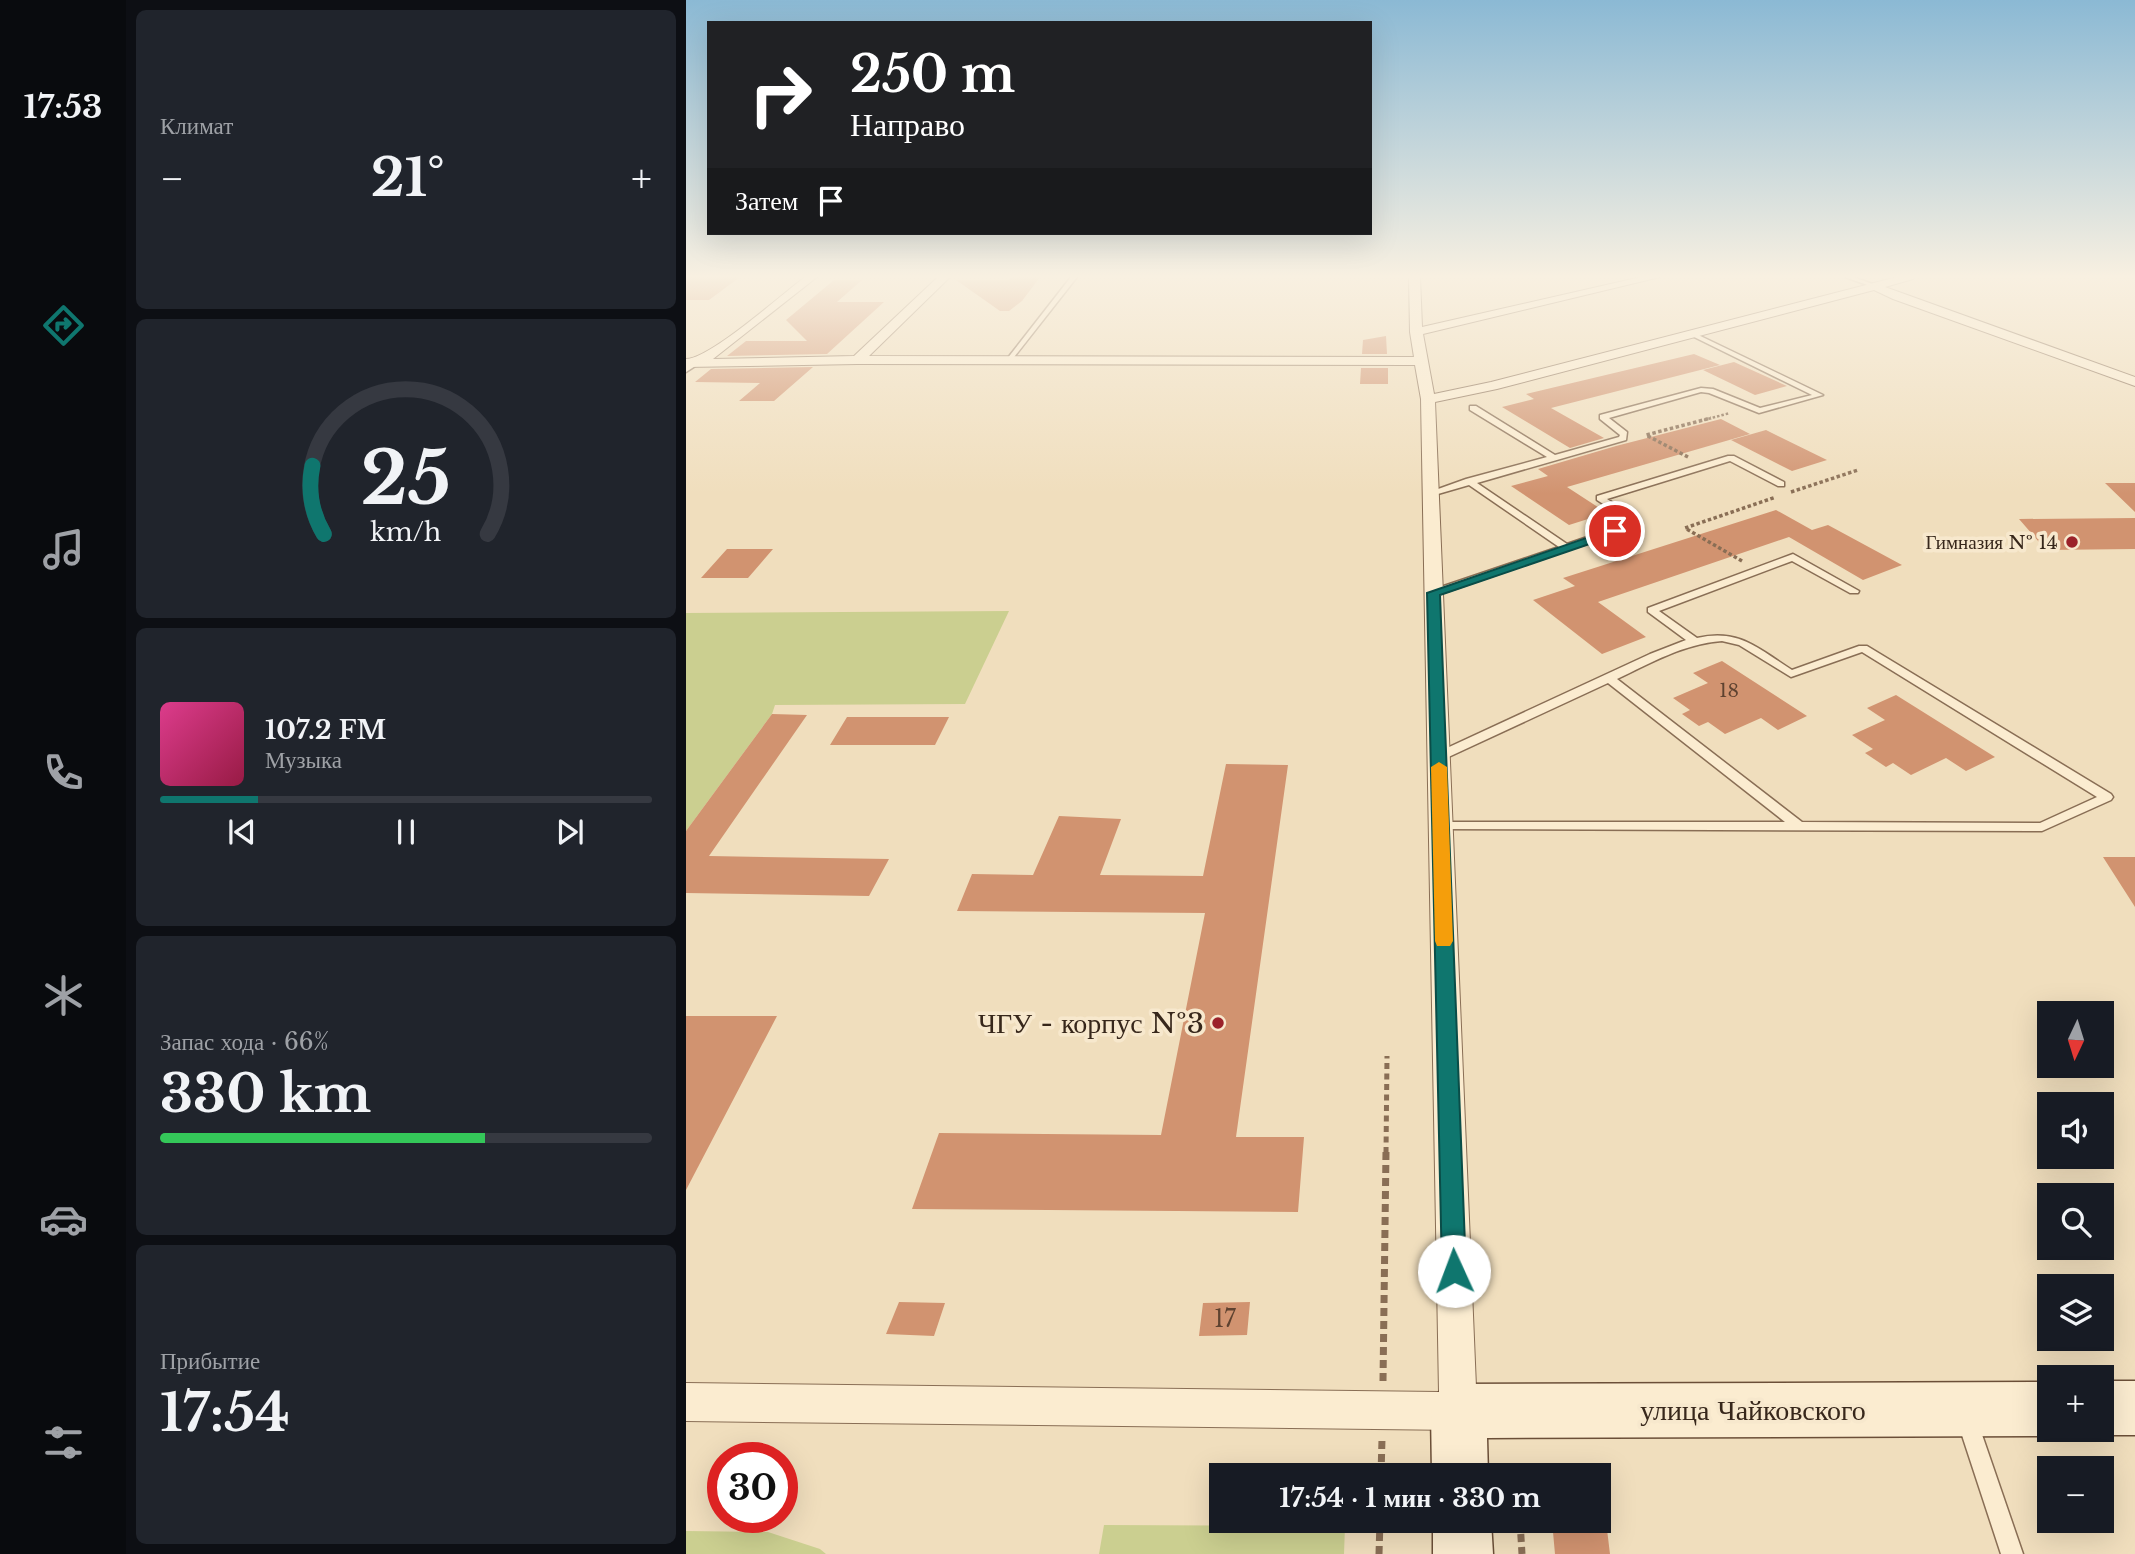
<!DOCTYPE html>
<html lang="ru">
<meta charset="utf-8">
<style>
:root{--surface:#171b24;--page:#20242c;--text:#f1f3f6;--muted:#9ea1a6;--line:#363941;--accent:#0f766e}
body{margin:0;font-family:"Libre Baskerville",serif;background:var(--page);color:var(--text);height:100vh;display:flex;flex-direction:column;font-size:26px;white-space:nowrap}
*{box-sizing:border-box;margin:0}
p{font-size:23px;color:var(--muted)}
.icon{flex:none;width:38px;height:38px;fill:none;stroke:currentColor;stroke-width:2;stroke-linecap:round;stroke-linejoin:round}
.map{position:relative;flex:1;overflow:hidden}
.sheet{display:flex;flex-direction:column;gap:10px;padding:10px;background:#0d0f14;width:560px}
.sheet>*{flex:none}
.hud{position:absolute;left:21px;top:21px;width:665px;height:214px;border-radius:0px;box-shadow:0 7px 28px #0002;background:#202124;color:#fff;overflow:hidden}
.needle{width:46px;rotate:184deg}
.tools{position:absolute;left:1351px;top:1001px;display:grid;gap:14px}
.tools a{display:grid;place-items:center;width:77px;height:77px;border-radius:0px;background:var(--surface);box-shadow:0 7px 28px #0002;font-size:35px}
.speed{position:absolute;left:21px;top:1442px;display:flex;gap:14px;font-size:35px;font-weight:700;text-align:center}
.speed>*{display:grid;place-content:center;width:91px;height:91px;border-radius:50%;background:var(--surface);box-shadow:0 7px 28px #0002;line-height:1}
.speed .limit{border:10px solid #d22;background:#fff;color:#111}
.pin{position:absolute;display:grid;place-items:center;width:60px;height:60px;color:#fff;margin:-30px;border:4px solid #fff;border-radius:50%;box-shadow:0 2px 7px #0007}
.me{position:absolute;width:77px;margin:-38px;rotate:358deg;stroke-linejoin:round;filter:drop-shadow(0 0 5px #0008)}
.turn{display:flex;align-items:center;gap:24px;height:147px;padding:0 28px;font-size:32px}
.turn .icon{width:91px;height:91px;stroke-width:2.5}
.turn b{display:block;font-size:49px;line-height:60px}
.then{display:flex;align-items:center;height:66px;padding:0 28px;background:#0003;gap:14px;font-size:26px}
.big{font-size:52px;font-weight:700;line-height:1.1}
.sheet .card{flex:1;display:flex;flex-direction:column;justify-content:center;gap:10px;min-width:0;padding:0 24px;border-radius:10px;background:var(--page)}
.sheet .dial{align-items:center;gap:0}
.dial svg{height:182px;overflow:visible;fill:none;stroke:var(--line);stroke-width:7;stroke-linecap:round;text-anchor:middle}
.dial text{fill:var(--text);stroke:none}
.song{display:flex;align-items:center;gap:21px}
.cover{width:84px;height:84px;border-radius:10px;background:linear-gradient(135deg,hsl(330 70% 55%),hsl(340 70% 35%))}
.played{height:7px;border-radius:4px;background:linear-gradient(90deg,var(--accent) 20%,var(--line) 20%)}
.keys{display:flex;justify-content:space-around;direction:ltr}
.heat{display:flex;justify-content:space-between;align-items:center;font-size:38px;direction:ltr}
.charge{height:10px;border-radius:5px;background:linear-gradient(90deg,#34c759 66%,var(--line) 0)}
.trip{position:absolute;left:523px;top:1463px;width:402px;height:70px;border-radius:0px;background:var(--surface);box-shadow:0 7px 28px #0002;font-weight:700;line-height:70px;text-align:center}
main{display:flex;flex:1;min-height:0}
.dock{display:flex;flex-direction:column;width:126px;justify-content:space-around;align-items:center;background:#090b0e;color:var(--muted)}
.dock .icon{width:49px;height:49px}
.dock .on{color:var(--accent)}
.dock b{font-size:32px;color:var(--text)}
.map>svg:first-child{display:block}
.green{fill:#cbcf90}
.building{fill:#d19370}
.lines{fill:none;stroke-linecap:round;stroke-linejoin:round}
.lane-casing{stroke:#896e55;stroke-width:3}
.street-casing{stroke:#896e55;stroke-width:2}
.secondary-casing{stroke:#6b4f38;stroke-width:3}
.path-far3{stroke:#896e55;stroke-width:2.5;stroke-dasharray:2.5 2;stroke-linecap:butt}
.path-far2{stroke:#896e55;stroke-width:3.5;stroke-dasharray:3.5 2.5;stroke-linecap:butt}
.path-far1{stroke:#896e55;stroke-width:5;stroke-dasharray:6 4.5;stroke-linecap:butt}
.path{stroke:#896e55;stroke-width:7;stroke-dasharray:8 5;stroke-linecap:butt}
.lane{fill:#fbecd0;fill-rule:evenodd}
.street{fill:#fbecd0;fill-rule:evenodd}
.secondary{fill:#fbecd0;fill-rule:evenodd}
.route{fill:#0f766e;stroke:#0a4d48;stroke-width:2}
.slow{fill:#f59e0b}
.poi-dot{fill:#9b222a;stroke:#f7e8cd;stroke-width:2.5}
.labels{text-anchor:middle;stroke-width:7;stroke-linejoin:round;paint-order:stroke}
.far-poi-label{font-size:19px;fill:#37271b;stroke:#f7e8cd;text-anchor:end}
.number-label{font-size:19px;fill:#5e4230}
.near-number-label{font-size:23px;fill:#5e4230}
.near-poi-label{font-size:28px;fill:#37271b;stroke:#f7e8cd;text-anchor:end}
.near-street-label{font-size:28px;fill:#37271b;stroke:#f7e8cd}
</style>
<main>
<nav class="dock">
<b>17:53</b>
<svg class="icon on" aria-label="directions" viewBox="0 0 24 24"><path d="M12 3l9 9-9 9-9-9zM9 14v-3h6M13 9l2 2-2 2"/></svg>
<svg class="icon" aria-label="music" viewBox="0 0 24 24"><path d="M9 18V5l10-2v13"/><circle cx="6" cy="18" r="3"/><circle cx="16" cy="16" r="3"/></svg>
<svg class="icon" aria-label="phone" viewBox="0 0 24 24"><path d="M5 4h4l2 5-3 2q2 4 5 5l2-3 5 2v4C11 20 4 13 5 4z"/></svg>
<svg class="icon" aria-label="climate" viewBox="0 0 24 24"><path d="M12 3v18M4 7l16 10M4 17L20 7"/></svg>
<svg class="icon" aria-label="car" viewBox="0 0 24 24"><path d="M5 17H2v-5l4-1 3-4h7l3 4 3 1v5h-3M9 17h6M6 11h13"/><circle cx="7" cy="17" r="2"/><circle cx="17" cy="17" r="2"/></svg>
<svg class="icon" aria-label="filters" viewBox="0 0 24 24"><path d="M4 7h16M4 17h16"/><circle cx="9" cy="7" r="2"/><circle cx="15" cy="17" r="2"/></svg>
</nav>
<section class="sheet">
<div class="card"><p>Климат</p>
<div class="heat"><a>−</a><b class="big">21°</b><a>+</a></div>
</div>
<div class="card dial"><svg viewBox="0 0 100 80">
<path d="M14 69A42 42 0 1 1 86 69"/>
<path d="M14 69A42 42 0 0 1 9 39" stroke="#0f766e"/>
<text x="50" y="56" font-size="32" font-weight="700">25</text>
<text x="50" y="72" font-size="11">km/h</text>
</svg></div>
<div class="card">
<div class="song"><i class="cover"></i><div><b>107.2 FM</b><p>Музыка</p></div></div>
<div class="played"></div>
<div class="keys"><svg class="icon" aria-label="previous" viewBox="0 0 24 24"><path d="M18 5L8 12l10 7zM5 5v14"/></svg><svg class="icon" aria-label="pause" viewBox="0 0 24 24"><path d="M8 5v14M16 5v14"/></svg><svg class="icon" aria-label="next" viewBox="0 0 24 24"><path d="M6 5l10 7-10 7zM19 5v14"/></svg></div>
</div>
<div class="card"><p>Запас хода · 66%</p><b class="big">330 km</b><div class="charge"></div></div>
<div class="card"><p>Прибытие</p><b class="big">17:54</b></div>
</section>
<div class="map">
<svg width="1449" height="1554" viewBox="0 0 1449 1554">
<rect width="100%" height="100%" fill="#f0debd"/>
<path class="green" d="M323,611L279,704L89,705L86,714L0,831V613Z
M418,1525L659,1526L658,1554H413Z
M0,1531L82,1532L134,1549L140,1554H0Z"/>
<path class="building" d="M0,277H54L23,300H0Z
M326,277H354L336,301L323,311H314L270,280H323Z
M148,280H176L151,302H198L141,354L41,356L60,341H121L100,320Z
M700,336L701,354H676L677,340Z
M1008,354L1034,365L865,408L918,438L884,448L816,407L848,399L840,394Z
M1048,362L1101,386L1069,395L1017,370Z
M127,367L88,401H53L74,383L9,382L25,369Z
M675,368H702V384H674Z
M1035,419L1064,434L881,487L921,513L883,525L825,486L862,476L852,469L930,446Z
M1080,430L1141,460L1106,471L1045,440Z
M1419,483H1449V512Z
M1090,510L1126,530L1142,525L1216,565L1177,580L1103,537L912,602L960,637L916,654L847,600L889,586L877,578Z
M1449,518V549L1360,550L1333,519Z
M41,549H87L62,578H15Z
M1036,661L1121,716L1092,730L1075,718L1039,734L1022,722L1013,726L996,714L1004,710L987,698L1022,683L1007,673Z
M1210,695L1309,757L1280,771L1260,758L1225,775L1207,763L1200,767L1179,753L1187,749L1166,735L1199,720L1181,708Z
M86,714L121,715L23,856L203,859L183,896L0,893V831Z
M161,717H263L249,745H144Z
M540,764L602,765L550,1137H618L612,1212L226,1209L253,1133L475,1135L519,913L271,911L286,874L347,875L373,816L435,819L414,875L517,876Z
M1417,857H1449V907Z
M0,1016H91L0,1190Z
M213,1302L259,1303L248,1336L200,1334Z
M564,1302L561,1335L513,1336L517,1303Z
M866,1521H920L924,1554H869Z"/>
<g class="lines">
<g class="lane-casing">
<path id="lane" d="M385,277H391L325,361H321V359Z
M1159,277H1167L1192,286L1187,287Z
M1006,332L1137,395L1073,413L1023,393L1015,392L923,418L941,432L940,440L791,483L881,544L945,522L911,500V496L1042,456H1048L1098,482V486H1092L1044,461L921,499L955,521V525L751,595H743V591L873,547L783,485L745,496L741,493L780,479L861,457L784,410V406H790L869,455L933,437L934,435L914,419V415L1015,388L1027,389L1074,408L1126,395L1004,335V333Z
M7,361L14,363L0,372V367Z
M1107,554L1173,591L1172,593H1164L1106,561L973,611L1011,638C1053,628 1073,649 1106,670L1173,646H1181L1425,794L1427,797L1425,800L1356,831L749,829L748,826L749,823L754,822H1099L922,683L756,760H748L746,757L748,754L964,654L1000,640L962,612V608ZM1036,641L1053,645L1105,677L1176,652L1411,797L1354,823L1116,822L931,679C965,663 997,644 1036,641Z
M1282,1413L1289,1416L1292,1423L1337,1554H1315L1272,1423L1275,1416Z"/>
</g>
<g class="street-casing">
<path id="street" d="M119,277H131L27,359L168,356L252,277H264L183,356L728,357L724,332L723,277H734L736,327L955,277H974L737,334L748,394L805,382L1211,277H1228L1227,279L1199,287L1449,377V386L1207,299L1188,290L811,389L749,402L791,1411L785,1424L772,1430L0,1421V1383L753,1392L735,399L729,365L171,364L0,367V359C24,359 96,294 119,277Z"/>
</g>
<g class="secondary-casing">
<path id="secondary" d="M1416,1381H1449V1435H1416L1403,1430H1416Z
M1363,1382V1430H1379L1363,1436L801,1438L802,1475H746L745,1411L753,1392L772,1384Z
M747,1521H805L807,1554H747Z"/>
</g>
<path class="path-far3" d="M1018,420L1044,413"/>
<path class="path-far2" d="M1002,457L960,435L1025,418
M1105,492L1172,470
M1056,561L999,528L1090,497"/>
<path class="path-far1" d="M700,1153L701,1056"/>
<path class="path" d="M697,1381L700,1151
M695,1475L696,1439
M834,1521L836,1554
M693,1554L694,1521"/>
<use href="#lane" class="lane"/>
<use href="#street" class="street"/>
<use href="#secondary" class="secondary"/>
</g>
<linearGradient id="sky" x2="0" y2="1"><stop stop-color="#8bb9d4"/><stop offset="0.56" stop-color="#f8f0e1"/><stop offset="1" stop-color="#f8f0e1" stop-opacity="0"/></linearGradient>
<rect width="1449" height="494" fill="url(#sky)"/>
<path class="route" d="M929,528L935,531L933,534L754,595L780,1271L776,1280L768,1283L759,1280L756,1271L741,593Z"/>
<path class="slow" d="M753,762L761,767L767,941L764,946H751L749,941L745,767Z"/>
<g class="poi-dot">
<circle cx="1386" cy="542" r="7"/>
<circle cx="532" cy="1023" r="7"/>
</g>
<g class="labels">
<g class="far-poi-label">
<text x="1372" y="549">Гимназия № 14</text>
</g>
<g class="number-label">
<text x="1043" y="697">18</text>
</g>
<g class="near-number-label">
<text x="539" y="1327">17</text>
</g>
<g class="near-poi-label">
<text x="518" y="1033">ЧГУ - корпус №3</text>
</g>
<g class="near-street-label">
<text x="1067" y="1420">улица Чайковского</text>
</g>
</g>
</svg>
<div class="tools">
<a><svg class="needle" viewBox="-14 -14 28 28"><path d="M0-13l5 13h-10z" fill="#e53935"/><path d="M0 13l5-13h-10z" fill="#9ea1a6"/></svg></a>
<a><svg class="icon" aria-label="sound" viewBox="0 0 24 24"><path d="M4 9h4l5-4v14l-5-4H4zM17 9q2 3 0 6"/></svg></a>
<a><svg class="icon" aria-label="search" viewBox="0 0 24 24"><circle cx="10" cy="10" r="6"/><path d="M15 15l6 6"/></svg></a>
<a><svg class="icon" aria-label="layers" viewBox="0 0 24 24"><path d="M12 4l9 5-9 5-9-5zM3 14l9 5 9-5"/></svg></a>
<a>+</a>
<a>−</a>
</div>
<div class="speed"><div class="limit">30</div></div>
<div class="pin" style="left:929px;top:531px;background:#d93025"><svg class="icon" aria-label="arrive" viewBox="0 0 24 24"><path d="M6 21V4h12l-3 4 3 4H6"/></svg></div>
<svg class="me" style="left:768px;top:1271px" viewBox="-20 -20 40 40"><circle r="19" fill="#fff"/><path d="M0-13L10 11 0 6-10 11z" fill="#0f766e"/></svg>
<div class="trip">17:54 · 1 мин · 330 m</div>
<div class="hud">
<div class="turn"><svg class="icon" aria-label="right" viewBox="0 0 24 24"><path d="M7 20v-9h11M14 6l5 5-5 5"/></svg><div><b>250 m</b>Направо</div></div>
<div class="then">Затем<svg class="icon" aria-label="arrive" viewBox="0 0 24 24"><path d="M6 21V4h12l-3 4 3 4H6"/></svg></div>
</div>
</div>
</main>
